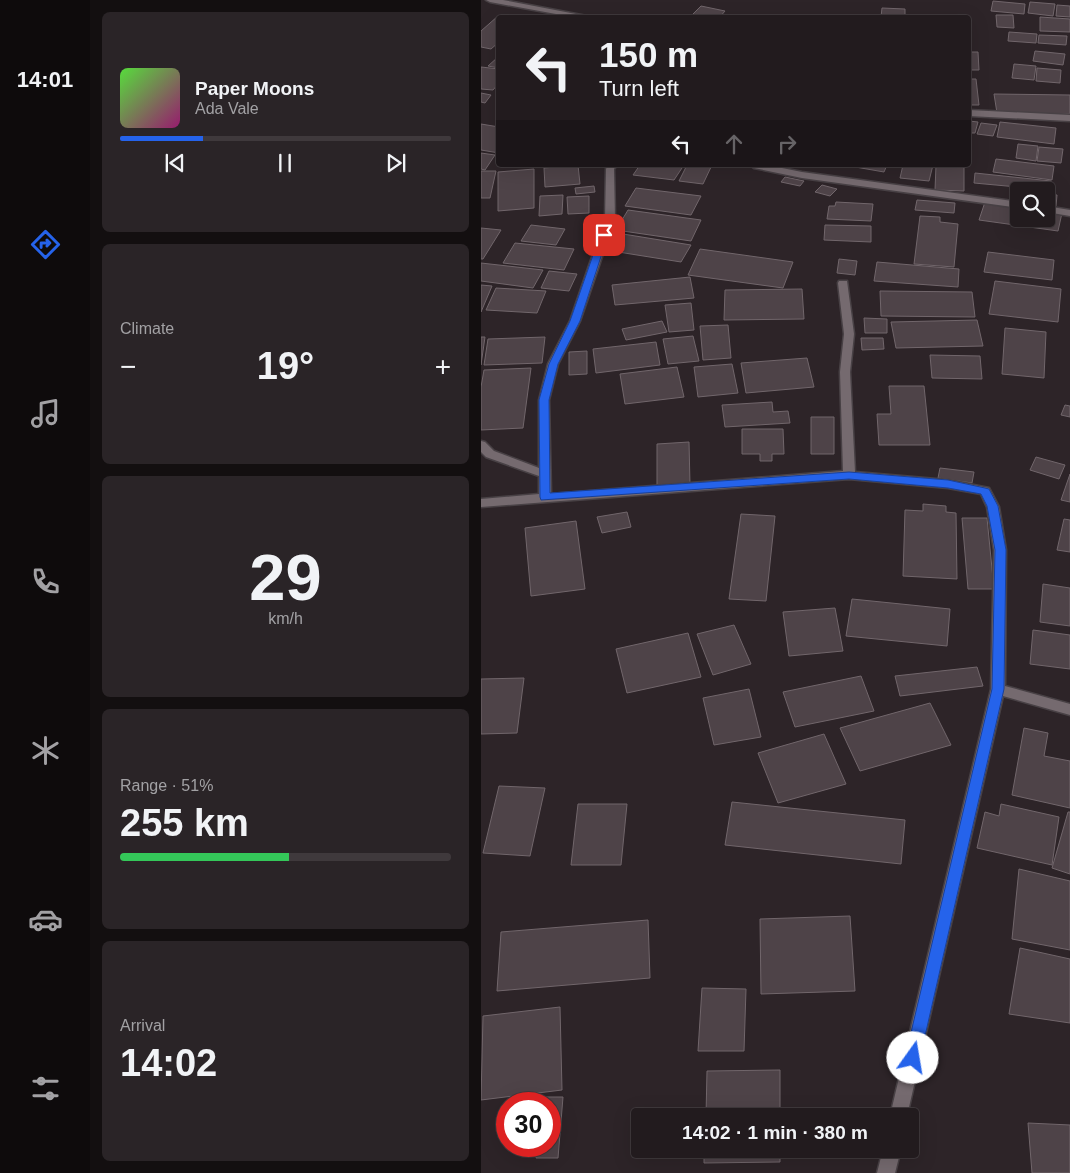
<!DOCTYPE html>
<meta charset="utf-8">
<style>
:root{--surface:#221b1e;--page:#2a2427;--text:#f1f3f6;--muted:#a2a1a4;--line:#3f393c;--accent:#2563eb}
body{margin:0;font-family:Arial,sans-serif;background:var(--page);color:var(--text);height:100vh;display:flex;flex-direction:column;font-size:19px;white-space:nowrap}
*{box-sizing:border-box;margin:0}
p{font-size:16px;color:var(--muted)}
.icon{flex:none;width:28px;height:28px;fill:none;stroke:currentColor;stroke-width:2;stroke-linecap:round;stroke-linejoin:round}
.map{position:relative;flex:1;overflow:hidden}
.details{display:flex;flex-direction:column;gap:12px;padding:12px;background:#130f10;width:391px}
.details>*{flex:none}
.guide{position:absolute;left:15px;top:15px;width:475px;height:152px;border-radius:5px;box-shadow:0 5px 20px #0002,0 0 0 1px var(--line);background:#221b1e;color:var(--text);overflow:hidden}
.buttons{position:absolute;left:529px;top:182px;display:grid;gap:10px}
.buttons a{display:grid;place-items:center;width:45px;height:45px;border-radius:5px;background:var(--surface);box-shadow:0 5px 20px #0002,0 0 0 1px var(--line);font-size:25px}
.speed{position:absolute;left:15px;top:1092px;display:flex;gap:10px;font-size:25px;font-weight:700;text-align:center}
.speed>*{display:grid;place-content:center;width:65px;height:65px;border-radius:50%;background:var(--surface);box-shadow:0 5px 20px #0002,0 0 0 1px var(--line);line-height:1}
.speed .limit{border:8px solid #d22;background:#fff;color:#111}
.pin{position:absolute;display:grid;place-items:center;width:42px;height:42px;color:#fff;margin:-21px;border-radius:10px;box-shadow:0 2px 8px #0006}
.me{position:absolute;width:55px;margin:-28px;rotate:13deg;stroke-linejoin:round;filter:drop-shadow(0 0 4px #0008)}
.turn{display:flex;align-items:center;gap:18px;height:105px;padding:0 20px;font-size:22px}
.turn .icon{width:65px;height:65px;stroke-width:2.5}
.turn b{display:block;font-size:35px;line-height:42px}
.lanes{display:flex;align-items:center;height:48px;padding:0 20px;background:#0003;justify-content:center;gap:25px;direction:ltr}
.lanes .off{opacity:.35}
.big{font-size:38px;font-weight:700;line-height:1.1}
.details .tile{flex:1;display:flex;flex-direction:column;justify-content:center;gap:8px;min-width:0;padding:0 18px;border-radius:8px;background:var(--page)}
.details .dial{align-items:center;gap:0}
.dial b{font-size:65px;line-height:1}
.song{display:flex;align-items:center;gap:15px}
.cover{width:60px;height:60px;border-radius:8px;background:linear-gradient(135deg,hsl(110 70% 55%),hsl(320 70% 35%))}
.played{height:5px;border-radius:2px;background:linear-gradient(90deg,var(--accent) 25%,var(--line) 25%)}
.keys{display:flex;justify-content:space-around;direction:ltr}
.heat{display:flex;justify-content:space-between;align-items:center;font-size:28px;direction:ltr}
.charge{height:8px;border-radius:4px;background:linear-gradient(90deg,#34c759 51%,var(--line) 0)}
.trip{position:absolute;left:150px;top:1108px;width:288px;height:50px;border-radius:5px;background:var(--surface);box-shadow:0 5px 20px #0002,0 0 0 1px var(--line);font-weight:700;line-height:50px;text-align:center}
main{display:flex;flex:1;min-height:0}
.dock{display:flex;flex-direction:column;width:90px;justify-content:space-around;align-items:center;background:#0e0b0c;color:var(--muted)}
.dock .icon{width:35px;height:35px}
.dock .current{color:var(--accent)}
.dock b{font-size:22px;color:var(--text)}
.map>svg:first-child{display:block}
.building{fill:#4e4348;stroke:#71666b}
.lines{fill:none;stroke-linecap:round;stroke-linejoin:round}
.minor-casing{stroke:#484145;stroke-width:3}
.minor{fill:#756a6f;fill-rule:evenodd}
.route{fill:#2563eb;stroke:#184099}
</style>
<main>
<nav class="dock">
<b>14:01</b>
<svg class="icon current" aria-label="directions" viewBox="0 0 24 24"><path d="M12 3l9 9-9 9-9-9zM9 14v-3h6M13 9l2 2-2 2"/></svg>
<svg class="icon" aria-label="music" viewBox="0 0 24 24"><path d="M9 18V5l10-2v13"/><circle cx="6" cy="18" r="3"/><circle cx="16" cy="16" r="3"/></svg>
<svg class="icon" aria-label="phone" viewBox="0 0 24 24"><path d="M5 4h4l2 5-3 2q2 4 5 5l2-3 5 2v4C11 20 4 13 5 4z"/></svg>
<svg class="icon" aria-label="climate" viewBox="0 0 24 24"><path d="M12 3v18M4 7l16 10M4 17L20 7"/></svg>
<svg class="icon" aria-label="car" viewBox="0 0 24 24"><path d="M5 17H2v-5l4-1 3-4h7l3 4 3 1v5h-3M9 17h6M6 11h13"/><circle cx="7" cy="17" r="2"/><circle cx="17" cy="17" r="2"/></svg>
<svg class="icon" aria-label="filters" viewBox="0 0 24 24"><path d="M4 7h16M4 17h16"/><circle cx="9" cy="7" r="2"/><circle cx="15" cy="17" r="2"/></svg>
</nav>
<section class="details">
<div class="tile">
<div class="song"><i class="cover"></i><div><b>Paper Moons</b><p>Ada Vale</p></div></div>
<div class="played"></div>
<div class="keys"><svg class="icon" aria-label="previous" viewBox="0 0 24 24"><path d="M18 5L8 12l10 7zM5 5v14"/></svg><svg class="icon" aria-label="pause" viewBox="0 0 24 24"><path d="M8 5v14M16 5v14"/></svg><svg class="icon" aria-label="next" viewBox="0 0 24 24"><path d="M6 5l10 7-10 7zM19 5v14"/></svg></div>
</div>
<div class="tile"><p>Climate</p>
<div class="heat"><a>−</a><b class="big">19°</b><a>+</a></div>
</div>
<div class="tile dial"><b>29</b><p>km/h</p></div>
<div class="tile"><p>Range · 51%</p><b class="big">255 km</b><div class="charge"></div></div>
<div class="tile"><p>Arrival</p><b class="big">14:02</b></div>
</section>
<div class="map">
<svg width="589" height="1173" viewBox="0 0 589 1173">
<rect width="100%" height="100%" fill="#2d2428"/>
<path class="building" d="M512,1L544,4L543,14L510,11Z
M549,2L574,4L572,16L547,13Z
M576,5L589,6V17L575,16Z
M220,6L244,11L238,18H208Z
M401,8L424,9V18L400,17Z
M515,15H532L533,28L516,27Z
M17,16L28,18H18V42L10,49L0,47V31Z
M559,17L589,19V32L559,31Z
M528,32L556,34L555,43L527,41Z
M558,35L586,36L585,45L557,43Z
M554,51L584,54L582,65L552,61Z
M488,52H497L498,70H488Z
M17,57L18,68L7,66Z
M533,64L555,66L553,80L531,78Z
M0,67L18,69V83L12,90L0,89Z
M556,68L580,70L579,83L555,81Z
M488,79H495L498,105H488Z
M0,93L10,95L4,103L0,102Z
M513,94L589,95V114L516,113Z
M488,121L497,122L494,133H488Z
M519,122L575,128L573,144L516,137Z
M500,123L516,125L512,136L496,134Z
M0,124L18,127V153L0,150Z
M537,144L557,146L555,161L535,158Z
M558,147L582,149L580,163L556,161Z
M0,153L14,155L4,170L0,169Z
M515,159L573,166L571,180L512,172Z
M97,165L99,184L64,187L63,168Z
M159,165H203L193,180L152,175Z
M206,165H231L222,184L198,181Z
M363,165H406L403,172Z
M422,165H452L448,181L419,178Z
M455,165H483V191L454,190Z
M53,169V208L17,211V172Z
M0,171H15L9,198H0Z
M494,173L570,181L569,190L493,183Z
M304,177L323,181L319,186L300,182Z
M341,185L356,189L349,196L334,192Z
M113,186L114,192L95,194L94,188Z
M155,188L220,196L210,215L144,206Z
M565,194L576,195L575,206L565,205Z
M82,195L81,214L58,216L59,196Z
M108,196V213L87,214L86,197Z
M436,200L474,203L473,213L434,210Z
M355,202L392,204L390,221L346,219L348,206H354Z
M504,202L538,207V219H565V211L581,213L577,231L498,220Z
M147,210L220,220L210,241L135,230Z
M439,216L459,217V222L477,224L473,267L433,264Z
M50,225L84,229L75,245L40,241Z
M344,225L390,226V242L343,240Z
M0,228L20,230L2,259H0Z
M142,234L210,245L200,262L131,251Z
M34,243L93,249L83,270L22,263Z
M219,249L312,262L302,288L207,275Z
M507,252L573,260L571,280L503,272Z
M358,259L376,261L374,275L356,273Z
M396,262L478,269L477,287L393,281Z
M0,263L62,270L52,288L0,281Z
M68,271L96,274L88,291L60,288Z
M209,277L213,298L134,305L131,285Z
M514,281L580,289L577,322L508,314Z
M0,285L11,286L0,312Z
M15,288L65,291L56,313L5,310Z
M321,289L323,319L243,320L244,290Z
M399,291L491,292L494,317L400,316Z
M210,303L213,330L188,332L184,305Z
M383,318L406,319V333H384Z
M496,320L502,346L415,348L410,322Z
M181,321L186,332L145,340L141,329Z
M247,325L250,358L222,360L219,326Z
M524,328L565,332L563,378L521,374Z
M212,336L218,361L187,364L182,339Z
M0,337H4L0,365Z
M64,337L61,363L3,365L7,339Z
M380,338H402L403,349L381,350Z
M175,342L179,365L115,373L112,349Z
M106,351V374L88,375V352Z
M449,355L499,356L501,379L451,378Z
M326,358L333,387L265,393L260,363Z
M251,364L257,393L217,397L213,367Z
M196,367L203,397L144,404L139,374Z
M50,368L42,428L0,430V387L3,370Z
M408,386H443L449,445H398L396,414H410Z
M291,402L292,412L307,411L309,423L244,427L241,405Z
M584,405L589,406V417L580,415Z
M330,417H353V454H330Z
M261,429H302L303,454H291V461H279V454H261Z
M208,442L209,485L176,487V444Z
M555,457L584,465L578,479L549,470Z
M459,468L493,472L491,483L457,478Z
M589,474V502L580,500Z
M442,504L465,506V512L475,513L476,579L422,576L424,510L442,511Z
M146,512L150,527L121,533L116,517Z
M260,514L294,516L285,601L248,599Z
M481,518H506L513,589H487Z
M583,519L589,520V552L576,550Z
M95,521L104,589L50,596L44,528Z
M562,584L589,588V626L559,622Z
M371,599L469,609L466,646L365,636Z
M354,608L362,651L308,656L302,612Z
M253,625L270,664L232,675L216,634Z
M552,630L589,635V669L549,664Z
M207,633L220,677L146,693L135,649Z
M496,667L502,686L419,696L414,676Z
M380,676L393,711L314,727L302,692Z
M43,678L36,733L0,734V679Z
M268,689L280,737L233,745L222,698Z
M449,703L470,745L379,771L359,728Z
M543,728L567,733L563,756L589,761V808L531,795Z
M343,734L365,784L297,803L277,753Z
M18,786L64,788L49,856L2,853Z
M251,802L424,820L420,864L244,845Z
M97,804H146L140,865H90Z
M520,804L578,817L571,865L496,848L504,812L518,816Z
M587,812H589V874L571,868Z
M538,869L589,881V950L531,939Z
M369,916L374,991L280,994L279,919Z
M167,920L169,978L16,991L20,932Z
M539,948L589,959V1023L528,1014Z
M221,988L265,989L263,1051H217Z
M79,1007L81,1090L0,1100L2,1016Z
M299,1070V1116H225L226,1071Z
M60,1097H82L77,1158H55L56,1146H69V1104H60Z
M547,1123L589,1125V1173H551Z
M223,1149H299V1162L223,1163Z"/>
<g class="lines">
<g class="minor-casing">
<path id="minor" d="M5,0H22L116,18H97L9,2Z
M488,110L589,115V121L488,116Z
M127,165H136L133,169L134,219L99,321L77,364L68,400L70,494L362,471L359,372L363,334L357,283L358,281H366L373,334L369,372L374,472L467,480L508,488L518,507L525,550L524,686L589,704V715L522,696L426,1116H409L510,689L513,550L506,507L500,494L467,488L368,479L0,507V499L58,494V476L5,457L0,452V441L4,442L13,451L58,468V400L67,364L89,321L124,219L125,169Z
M269,165H286L321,172L538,202V208L321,178L273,168Z
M565,206L589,210V216L565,212Z
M402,1149H420L414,1173H396Z"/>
</g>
<use href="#minor" class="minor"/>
</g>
<path class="route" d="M123,232L127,235L99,321L77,364L68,400L69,493L368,472L467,480L504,488L508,489L517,506L525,550L523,689L439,1058L437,1063L432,1065L426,1063L424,1058L511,689L514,550L506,506L500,494L467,488L368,479L60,500L59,497L58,400L68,364L89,321L119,235Z"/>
</svg>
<div class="buttons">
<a><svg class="icon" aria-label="search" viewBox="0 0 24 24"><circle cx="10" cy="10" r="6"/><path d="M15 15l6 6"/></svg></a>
</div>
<div class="speed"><div class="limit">30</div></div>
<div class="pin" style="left:123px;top:235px;background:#d93025"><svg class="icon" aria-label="arrive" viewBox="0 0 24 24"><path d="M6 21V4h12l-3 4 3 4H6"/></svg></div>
<svg class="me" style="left:432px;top:1058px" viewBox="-20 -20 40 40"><circle r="19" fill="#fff"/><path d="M0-13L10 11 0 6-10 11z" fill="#2563eb"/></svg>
<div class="trip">14:02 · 1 min · 380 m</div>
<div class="guide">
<div class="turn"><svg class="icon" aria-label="left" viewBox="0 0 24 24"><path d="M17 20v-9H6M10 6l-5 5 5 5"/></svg><div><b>150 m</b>Turn left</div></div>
<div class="lanes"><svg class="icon" aria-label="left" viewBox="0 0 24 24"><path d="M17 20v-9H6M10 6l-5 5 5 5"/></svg><svg class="icon off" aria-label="ahead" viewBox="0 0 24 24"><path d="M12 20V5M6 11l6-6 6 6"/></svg><svg class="icon off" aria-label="right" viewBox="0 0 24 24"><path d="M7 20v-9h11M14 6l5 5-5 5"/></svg></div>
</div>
</div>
</main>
